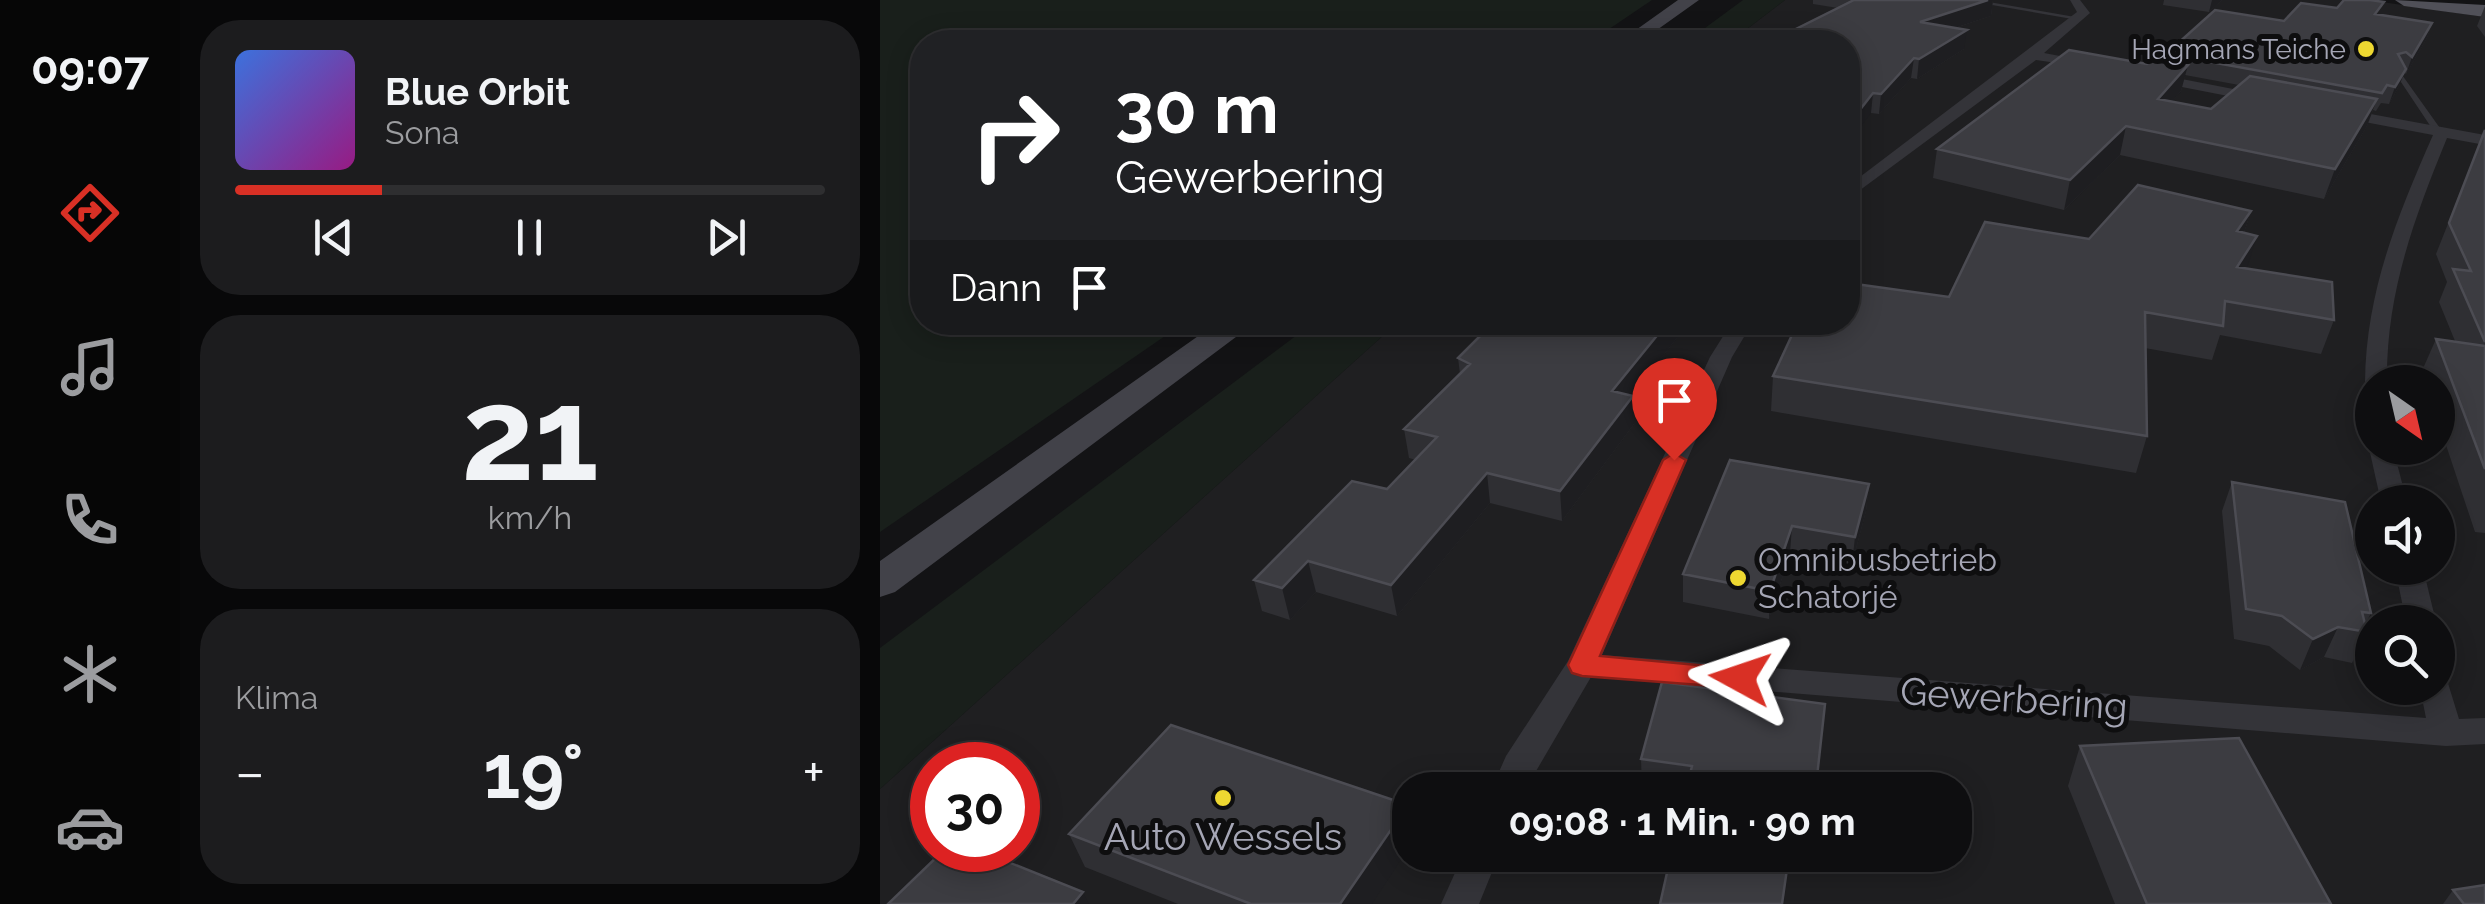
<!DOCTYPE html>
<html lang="de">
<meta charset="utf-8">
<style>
:root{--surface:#0e0e10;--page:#1c1c1e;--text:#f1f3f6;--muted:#9b9c9f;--line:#2e2e30;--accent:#d93025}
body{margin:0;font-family:Raleway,sans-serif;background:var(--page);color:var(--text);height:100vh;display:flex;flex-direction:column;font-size:38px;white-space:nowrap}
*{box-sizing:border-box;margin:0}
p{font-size:32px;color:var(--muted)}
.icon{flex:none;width:55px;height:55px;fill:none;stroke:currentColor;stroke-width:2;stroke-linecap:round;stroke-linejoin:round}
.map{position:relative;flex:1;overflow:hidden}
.sheet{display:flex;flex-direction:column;gap:20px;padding:20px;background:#080809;width:700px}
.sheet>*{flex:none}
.banner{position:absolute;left:30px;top:30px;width:950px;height:305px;border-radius:40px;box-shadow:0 5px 25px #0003,0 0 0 2px var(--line);background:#202124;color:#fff;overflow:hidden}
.needle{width:65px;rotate:146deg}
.controls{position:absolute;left:1475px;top:365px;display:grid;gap:20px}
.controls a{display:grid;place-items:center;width:100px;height:100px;border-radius:50%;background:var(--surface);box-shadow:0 5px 25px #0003,0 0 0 2px var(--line);font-size:50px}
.speed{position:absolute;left:30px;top:742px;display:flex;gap:20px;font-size:50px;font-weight:700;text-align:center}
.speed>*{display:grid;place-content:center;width:130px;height:130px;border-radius:50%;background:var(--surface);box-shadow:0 5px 25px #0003,0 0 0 2px var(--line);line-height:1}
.speed .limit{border:15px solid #d22;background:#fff;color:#111}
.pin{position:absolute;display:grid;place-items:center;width:85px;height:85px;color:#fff;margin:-102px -42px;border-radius:50% 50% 50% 0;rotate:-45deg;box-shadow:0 0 10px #0007}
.pin .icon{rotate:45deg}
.me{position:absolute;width:110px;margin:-55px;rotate:275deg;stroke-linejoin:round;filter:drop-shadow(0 0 8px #0008)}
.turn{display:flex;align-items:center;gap:35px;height:210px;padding:0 40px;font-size:45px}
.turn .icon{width:130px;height:130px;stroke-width:2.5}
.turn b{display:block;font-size:70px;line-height:85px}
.then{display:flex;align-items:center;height:95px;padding:0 40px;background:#0003;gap:20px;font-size:38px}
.big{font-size:75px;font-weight:700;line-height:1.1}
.sheet .card{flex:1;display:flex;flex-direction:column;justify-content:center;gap:15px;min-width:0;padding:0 35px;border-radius:40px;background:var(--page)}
.sheet .dial{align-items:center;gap:0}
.dial b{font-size:130px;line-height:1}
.song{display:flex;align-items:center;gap:30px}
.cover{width:120px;height:120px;border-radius:15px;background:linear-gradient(135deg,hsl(220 70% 55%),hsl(310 70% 35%))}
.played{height:10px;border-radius:5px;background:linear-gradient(90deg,var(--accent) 25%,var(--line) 25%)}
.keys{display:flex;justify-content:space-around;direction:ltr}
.heat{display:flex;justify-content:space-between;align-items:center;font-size:55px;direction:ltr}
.trip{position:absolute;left:512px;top:772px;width:580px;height:100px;border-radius:40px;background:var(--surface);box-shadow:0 5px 25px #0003,0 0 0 2px var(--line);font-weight:700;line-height:100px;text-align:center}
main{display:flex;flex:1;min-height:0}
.menu{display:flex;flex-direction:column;width:180px;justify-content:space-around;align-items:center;background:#060606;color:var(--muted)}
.menu .icon{width:70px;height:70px}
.menu .selected{color:var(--accent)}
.menu b{font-size:45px;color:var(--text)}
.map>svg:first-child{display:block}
.built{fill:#1f1f21;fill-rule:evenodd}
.green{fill:#191f1b}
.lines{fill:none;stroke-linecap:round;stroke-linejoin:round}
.service{fill:#343439;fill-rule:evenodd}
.minor{fill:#343439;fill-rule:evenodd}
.secondary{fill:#424249;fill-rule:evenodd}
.primary{fill:#505058;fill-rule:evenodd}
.wall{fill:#2f2f33;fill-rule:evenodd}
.shaded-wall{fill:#1e1e21}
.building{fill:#3c3c41;stroke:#4c4c53;stroke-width:2.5}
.route{fill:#d93025;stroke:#8d1f18;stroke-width:2.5}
.poi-dot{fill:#eed831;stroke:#0e0e0f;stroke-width:4}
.labels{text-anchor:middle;stroke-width:10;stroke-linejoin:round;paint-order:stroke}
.far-poi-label{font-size:28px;fill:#a5a6b5;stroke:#0e0e0f;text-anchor:end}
.poi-label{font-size:32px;fill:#a5a6b5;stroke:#0e0e0f;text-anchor:start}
.near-street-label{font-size:38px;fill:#a5a6b5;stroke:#0e0e0f}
.near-poi-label{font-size:38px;fill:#a5a6b5;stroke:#0e0e0f}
</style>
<main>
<nav class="menu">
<b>09:07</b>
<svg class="icon selected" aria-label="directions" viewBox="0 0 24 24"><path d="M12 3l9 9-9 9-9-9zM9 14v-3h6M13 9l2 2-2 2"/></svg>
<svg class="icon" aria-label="music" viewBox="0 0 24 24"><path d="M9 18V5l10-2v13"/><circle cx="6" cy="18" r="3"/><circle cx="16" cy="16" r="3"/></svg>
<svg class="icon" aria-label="phone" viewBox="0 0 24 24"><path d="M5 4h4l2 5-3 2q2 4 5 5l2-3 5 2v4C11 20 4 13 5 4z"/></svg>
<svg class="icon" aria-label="climate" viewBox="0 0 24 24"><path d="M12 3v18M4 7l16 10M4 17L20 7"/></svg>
<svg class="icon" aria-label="car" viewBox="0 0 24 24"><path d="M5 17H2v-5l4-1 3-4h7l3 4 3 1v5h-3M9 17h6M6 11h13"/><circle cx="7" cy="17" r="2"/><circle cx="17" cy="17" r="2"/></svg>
</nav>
<section class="sheet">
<div class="card">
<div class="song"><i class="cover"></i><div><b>Blue Orbit</b><p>Sona</p></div></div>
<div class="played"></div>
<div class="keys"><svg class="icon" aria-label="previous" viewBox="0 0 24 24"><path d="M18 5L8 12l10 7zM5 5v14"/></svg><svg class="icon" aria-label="pause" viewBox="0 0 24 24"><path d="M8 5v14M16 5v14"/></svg><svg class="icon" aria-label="next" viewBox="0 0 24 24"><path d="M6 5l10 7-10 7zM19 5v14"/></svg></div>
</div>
<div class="card dial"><b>21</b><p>km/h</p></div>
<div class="card"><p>Klima</p>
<div class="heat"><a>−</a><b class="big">19°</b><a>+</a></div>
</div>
</section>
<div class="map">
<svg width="1605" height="904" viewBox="0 0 1605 904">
<rect width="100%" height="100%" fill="#131315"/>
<path class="built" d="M905,0H1488L1605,17V904H0V789L517,323L968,322V42H850ZM1492,382H1558V448H1492ZM1492,502H1558V568H1492ZM1492,622H1558V688H1492ZM52,765H138V850H52ZM530,790H1075V855H530Z"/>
<path class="green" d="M0,0H772L710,42H42V322L304,323L0,532Z
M863,0H905L850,42H806Z
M433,323H517L0,789V648Z"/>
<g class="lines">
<path class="service" d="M1083,0H1097L1201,18L1198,20Z
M1516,72H1520L1562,131L1561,133H1555L1515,73Z"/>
<path class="minor" d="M1190,0H1200L1210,13L1164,53L1212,62V68L1156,60L968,199V186L1197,12Z
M1271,73L1384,95L1391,99L1384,103L1266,80V74Z
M1458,108L1605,135V145L1567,138C1534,219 1506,293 1507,382H1492V388L1485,382C1486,292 1517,217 1553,135L1453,116L1450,113Z
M852,322H873L852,357L722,655L1546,718L1540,688H1558V677L1567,680L1579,719L1605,718V744L1566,746L711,677L645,790H611L626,756L688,661L830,357Z
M1492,443V448H1513L1527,502H1501L1489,448Z
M1515,568H1543L1556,622H1526Z
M583,855H619L599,904H561Z"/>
<path class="secondary" d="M798,0H819L760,42H739Z
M338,322H376L15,592L0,597V561Z"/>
<path class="primary" d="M1515,0L1605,5V17L1524,6Z"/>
</g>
<path class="wall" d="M933,0H1113L1111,16L1075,28L1084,49L1037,79L1031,78L999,114L991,113L968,42H899L916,33V29L958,8L933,4Z
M1284,0H1342L1329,12L1283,5Z
M1605,6V37L1597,26Z
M1499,15L1552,23L1547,38L1526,74L1524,72L1519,86L1509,104L1501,103L1496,111L1493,110L1487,126L1444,199L1240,155L1184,210L1053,178L1057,149L1267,64L1284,61L1286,54L1404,21ZM1305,75L1359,85L1331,109L1292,101L1301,91Z
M1605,130V533L1595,532L1558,421V382H1544L1541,373L1556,339L1575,341L1559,302L1567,282L1556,254Z
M1371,211L1364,233L1367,268L1454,320L1441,354L1340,335L1332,360L1265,348L1267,436L1256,473L891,411L893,376L1069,297L1209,239Z
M809,322L752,396L754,424L682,521L610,503L517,616L436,592L410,620L382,611L374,580L507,489L536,460L529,458L524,429L580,374L578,358Z
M1352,482L1491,613L1485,625L1487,632L1472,663L1444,657L1420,670L1389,646L1354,639L1342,511Z
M989,484L986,511L972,564L910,553L889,619L803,602V574Z
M945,704L936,790H762L761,759Z
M1200,746L1451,904H1235L1188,786Z
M189,834L492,904H298L205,867Z
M1573,890L1605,904H1563Z"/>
<path class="shaded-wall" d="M1108,0H1113L1111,16L1038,40L1040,22Z
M1332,0H1342L1329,12Z
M1552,23L1547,38L1526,74L1532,57Z
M1087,30L1084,49L1037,79L1039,59Z
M1034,58L1031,78L999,114L1001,94Z
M1308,65L1301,91L1271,126L1278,99Z
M1526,69L1519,86L1509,104L1515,87Z
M993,93L991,113L968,144V125Z
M1497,99L1487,126L1444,199L1455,169Z
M1246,126L1240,155L1184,210L1190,180Z
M1371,211L1361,242L1357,231Z
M1377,236L1367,268L1357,267Z
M788,322H809L734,420L732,391Z
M753,396L754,424L682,521L680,491Z
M607,473L610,503L517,616L511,585Z
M989,484L986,511L972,564L975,537Z
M912,526L910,553L889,619L890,591Z
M428,561L436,592L410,620L402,588Z
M1458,627L1444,657L1420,670L1433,639Z
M528,805L530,816V846L492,904H460Z
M909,855H910L904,904H902Z
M203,892L209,904H193Z"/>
<path class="building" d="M974,0H1108L1040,22L1087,30L1039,59L1034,58L1001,94L993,93L968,125V42L899,41L921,30L916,29Z
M1464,0H1490L1504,2L1495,14L1552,23L1532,57L1526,52L1518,54L1526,69L1515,87L1507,85L1502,93L1286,54L1335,10L1404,21L1421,3L1457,8Z
M1189,50L1267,64L1273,59L1308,65L1278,99L1331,109L1370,76L1497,99L1455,169L1246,126L1190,180L1057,149Z
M1605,130V342L1573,269L1591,271L1569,223Z
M1258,185L1371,211L1357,231L1377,236L1357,267L1452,282L1454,320L1345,301L1343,326L1265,312L1267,436L893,376L918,322H968V283L1069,297L1105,222L1209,239Z
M614,322H631L683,333L693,322H788L732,391L753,396L680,491L607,473L511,585L428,561L402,588L374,580L472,481L507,489L557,437L524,429L590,364L578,358Z
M1556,339L1605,346V469Z
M850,460L989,484L975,537L912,526L890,591L803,574Z
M1352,482L1465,502L1491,613L1482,612L1487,632L1458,627L1433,639L1402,616L1366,609Z
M782,682L945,704L936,786L918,783L917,790H806L812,766L761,759Z
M291,725L528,805L460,904H371L189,834Z
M1359,738L1451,904H1267L1200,746Z
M64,850H98L203,892L193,904H8Z
M791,855H909L902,904H780Z
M1605,885V904H1584L1573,890Z"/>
<path class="route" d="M794,453L806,460L720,656L871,670L875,678L871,685L860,688L702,676L692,673L688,665L783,460Z"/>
<g class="poi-dot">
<circle cx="1486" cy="49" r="10"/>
<circle cx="858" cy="578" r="10"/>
<circle cx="343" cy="798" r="10"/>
</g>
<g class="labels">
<g class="far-poi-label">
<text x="1466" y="59">Hagmans Teiche</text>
</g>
<g class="poi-label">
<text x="878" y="571">Omnibusbetrieb<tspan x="878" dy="37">Schatorjé</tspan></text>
</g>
<g class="near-street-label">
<text transform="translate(1134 699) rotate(4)" y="13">Gewerbering</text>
</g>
<g class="near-poi-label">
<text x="343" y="850">Auto Wessels</text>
</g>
</g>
</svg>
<div class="controls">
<a><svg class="needle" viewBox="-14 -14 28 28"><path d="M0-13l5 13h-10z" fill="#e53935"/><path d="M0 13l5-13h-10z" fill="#9b9c9f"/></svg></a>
<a><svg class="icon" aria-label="sound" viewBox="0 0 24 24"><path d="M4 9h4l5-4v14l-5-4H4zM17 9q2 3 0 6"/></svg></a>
<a><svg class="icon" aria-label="search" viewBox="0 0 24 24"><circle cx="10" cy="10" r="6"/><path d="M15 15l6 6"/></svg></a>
</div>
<div class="speed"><div class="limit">30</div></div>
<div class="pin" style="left:794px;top:460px;background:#d93025"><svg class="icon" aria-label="arrive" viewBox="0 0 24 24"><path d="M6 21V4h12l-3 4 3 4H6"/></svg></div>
<svg class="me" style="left:860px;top:678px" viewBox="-20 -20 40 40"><path d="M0-17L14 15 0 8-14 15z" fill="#d93025" stroke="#fff" stroke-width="4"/></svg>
<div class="trip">09:08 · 1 Min. · 90 m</div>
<div class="banner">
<div class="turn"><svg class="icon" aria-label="right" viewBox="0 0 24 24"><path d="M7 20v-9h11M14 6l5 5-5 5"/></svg><div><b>30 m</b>Gewerbering</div></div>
<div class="then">Dann<svg class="icon" aria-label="arrive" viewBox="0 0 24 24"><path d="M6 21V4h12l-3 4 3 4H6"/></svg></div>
</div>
</div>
</main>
